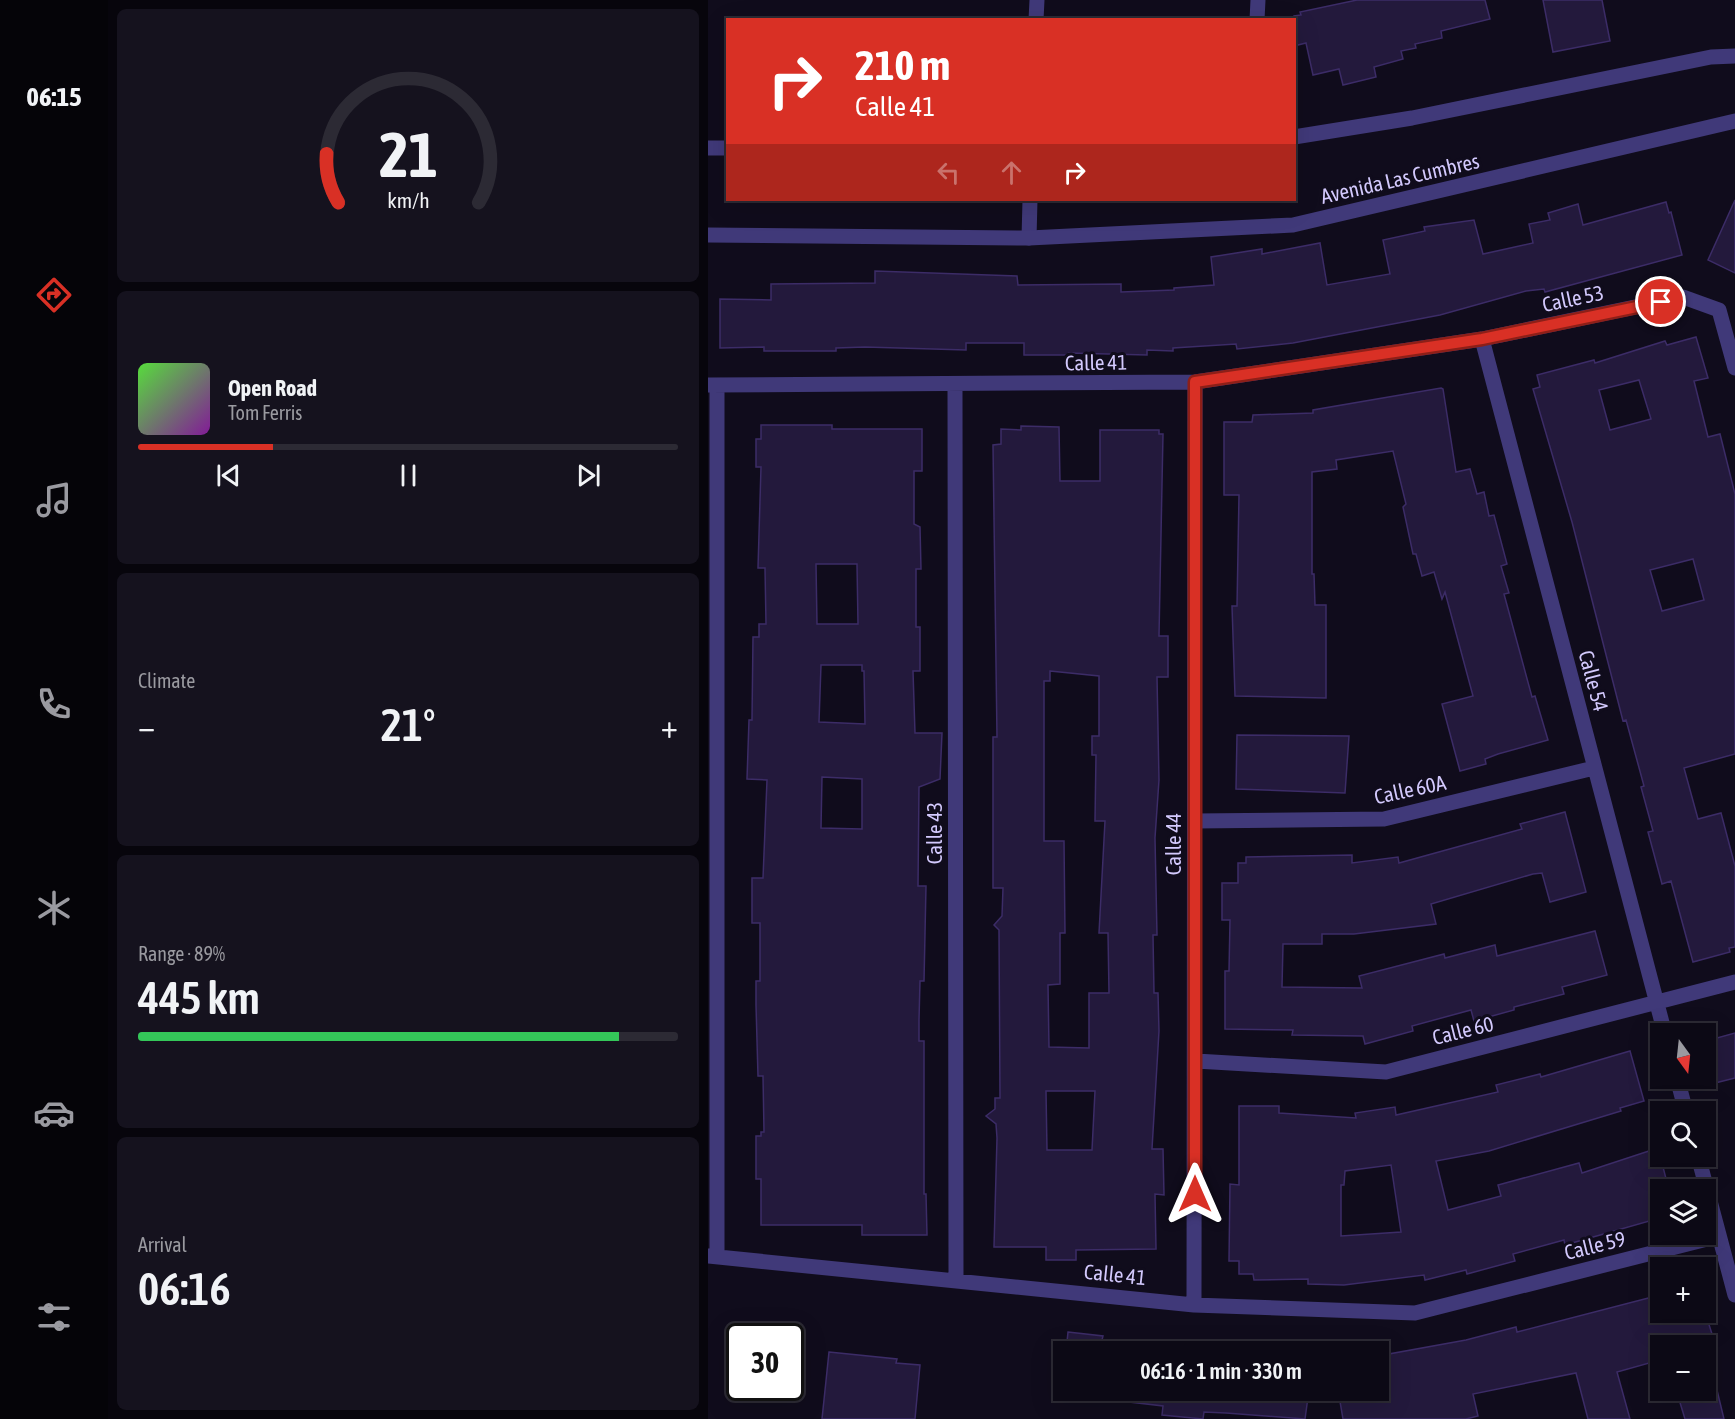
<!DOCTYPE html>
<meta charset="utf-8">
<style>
:root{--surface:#0c0915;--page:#15121e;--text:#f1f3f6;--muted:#9a9aa0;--line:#2c2a34;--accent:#d93025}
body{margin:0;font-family:"Asap Condensed",sans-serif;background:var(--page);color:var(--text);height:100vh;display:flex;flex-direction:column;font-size:22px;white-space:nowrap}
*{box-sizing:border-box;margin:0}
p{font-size:20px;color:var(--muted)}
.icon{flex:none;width:33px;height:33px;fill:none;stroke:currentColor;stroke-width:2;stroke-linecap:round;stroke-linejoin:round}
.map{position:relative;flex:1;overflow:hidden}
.drawer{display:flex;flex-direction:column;gap:9px;padding:9px;background:#07050c;width:600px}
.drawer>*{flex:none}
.hud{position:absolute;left:18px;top:18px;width:570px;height:183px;border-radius:0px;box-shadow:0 6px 24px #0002,0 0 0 2px var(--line);background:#d93025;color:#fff;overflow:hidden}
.needle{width:39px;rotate:165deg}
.buttons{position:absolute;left:942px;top:1023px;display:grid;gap:12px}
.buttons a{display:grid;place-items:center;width:66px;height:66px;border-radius:0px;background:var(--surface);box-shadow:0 6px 24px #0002,0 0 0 2px var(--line);font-size:30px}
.speed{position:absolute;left:18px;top:1323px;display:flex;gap:12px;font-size:30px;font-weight:700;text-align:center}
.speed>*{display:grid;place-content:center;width:78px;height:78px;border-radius:50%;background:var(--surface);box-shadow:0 6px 24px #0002,0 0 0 2px var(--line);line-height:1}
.speed .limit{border:3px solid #111;border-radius:9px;background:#fff;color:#111}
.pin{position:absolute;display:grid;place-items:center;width:51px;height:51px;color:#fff;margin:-26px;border:3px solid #fff;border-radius:50%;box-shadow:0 2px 6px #0007}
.me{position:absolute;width:66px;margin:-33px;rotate:0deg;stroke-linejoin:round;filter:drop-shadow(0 0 4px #0008)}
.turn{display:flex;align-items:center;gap:21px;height:126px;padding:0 30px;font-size:27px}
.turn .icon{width:78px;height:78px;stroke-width:2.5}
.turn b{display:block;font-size:42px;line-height:51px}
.lanes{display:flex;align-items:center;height:57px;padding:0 30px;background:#0003;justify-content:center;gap:30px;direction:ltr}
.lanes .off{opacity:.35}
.big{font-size:45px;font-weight:600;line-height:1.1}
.drawer .card{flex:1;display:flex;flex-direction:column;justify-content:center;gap:9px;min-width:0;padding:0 21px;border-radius:9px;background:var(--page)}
.drawer .dial{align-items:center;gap:0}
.dial svg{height:156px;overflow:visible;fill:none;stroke:var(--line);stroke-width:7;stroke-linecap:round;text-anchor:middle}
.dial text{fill:var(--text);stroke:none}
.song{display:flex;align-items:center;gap:18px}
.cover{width:72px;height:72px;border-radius:9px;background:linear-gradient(135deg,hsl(110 70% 55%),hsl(290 70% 35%))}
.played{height:6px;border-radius:3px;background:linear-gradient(90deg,var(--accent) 25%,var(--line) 25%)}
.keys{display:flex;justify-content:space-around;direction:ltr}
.heat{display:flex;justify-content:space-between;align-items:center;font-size:33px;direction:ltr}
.charge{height:9px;border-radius:4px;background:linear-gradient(90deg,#34c759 89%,var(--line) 0)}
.trip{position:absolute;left:345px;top:1341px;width:336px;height:60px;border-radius:0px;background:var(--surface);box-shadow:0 6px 24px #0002,0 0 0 2px var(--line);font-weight:600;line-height:60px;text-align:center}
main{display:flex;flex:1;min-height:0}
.menu{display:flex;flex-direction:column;width:108px;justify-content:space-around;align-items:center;background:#050408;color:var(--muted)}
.menu .icon{width:42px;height:42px}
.menu .current{color:var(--accent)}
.menu b{font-size:27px;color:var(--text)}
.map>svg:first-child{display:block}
.building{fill:#23193c;stroke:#3c2c67;stroke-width:1.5;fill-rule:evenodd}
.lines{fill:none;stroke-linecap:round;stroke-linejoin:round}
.minor{stroke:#403979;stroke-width:15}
.tertiary{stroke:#403979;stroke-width:15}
.route-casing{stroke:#8d1f18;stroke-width:15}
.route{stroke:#d93025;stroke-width:10}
.labels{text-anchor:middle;stroke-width:6;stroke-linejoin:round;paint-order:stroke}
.street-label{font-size:21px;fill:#d3c9fd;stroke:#100c1c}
</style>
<main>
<nav class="menu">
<b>06:15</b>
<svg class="icon current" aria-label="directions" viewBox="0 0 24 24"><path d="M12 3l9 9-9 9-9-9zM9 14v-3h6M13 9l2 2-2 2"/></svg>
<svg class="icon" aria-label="music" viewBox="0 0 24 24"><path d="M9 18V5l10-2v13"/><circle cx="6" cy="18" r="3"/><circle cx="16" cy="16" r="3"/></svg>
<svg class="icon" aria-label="phone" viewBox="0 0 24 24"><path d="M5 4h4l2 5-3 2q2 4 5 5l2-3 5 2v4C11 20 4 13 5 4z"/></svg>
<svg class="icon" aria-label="climate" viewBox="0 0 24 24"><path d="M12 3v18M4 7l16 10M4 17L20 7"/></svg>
<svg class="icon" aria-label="car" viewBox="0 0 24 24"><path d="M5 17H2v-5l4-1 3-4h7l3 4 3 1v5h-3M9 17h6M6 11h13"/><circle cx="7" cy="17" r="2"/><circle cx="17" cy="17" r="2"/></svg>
<svg class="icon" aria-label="filters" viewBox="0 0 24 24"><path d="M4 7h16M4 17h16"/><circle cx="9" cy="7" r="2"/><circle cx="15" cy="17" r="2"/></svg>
</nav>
<section class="drawer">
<div class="card dial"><svg viewBox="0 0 100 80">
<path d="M14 69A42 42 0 1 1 86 69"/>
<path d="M14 69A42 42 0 0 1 8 44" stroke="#d93025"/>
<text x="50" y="56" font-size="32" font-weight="700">21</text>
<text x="50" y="72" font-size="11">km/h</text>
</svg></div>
<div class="card">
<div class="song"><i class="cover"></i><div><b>Open Road</b><p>Tom Ferris</p></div></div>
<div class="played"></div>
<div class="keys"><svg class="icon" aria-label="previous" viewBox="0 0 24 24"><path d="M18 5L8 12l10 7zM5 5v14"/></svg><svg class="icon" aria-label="pause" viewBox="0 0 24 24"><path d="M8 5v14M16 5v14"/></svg><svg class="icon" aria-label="next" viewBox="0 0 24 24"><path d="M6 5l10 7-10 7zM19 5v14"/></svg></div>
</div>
<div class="card"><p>Climate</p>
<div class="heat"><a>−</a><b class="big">21°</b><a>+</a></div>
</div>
<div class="card"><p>Range · 89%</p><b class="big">445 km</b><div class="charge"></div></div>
<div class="card"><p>Arrival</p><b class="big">06:16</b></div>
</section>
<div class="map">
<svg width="1027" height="1419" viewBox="0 0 1027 1419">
<rect width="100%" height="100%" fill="#100c1c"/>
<path class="building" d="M649,0H777L782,19L733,31L734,38L707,44L708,48L693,51L695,59L666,67L668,77L635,85L631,69L605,75L598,43L586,46V16L593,15L592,12Z
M835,0H894L902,41L845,52Z
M1027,200V273L1000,260Z
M958,202L961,213L963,212L974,255L837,292L836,289L818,291L732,315L585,343L529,349L528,344L465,348V351L439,350V355L361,353V355H316V343H258V350L157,347L128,348V351H56V347L12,348V299L63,300V284L167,283V271L309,276L310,285L413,284V292L466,290V288L506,285L503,257L554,249V254L612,243L619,285L682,274L675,240L717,231L716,227L766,220L775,254L825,243L821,224L842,220L840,213L870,204L875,225Z
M988,337L1000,378L986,381L1000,437L1012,434L1027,494V754L976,768L990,819L1013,813L1027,866V947L1021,948L1022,952L985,962L963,881L954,884L940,832L945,831L933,787L936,786L918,720L915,721L864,522L825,389L832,387L829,375L886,360L887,363L957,341L959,345ZM931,380L943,419L902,430L891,390ZM985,559L996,600L954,611L942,570Z
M733,388L735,389L748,472L762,469L769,494L776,492L781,516L786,515L799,564L793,566L801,593L796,594L824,697L827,696L840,740L790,754L777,759L778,764L752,771L734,704L765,696L737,592L734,599L726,572L714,576L708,554H705L695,507L698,504L685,451L628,460L629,469L604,472V574H606L607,605H618V698L527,696L524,606H529L531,495H516V422H544L545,415L605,413V410Z
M53,425H124V429H214V471H206V524L212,527L213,569H208V627H212V671H205L207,733H234L232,779L211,787L210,886H218L216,981H212L211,1020V1041H216V1194H218L219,1235H154V1225H53V1179H48V1136H53V1132H56L55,1076H50L48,1005V981H52V923H44V878H55L59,780L39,779L41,720H44L45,637H51V624H58L57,568H50L53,467H48V439H53ZM108,564H149L150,624H109ZM113,665H154V671H156L157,724L111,722ZM114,777L154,779V829L113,828Z
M313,426L351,427L352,481H392V430H451V434H455L451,636H460V677H449L451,780L447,838L449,935H445L446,993H450L451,1031L444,1149H455L456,1195L447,1194L448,1249L368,1250V1260H338V1247H286L289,1138L288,1124L278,1116L287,1109V1098H292L291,930L286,925L294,916L295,888H285V737H289L285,445L293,444V429L313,430ZM342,671L391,676V736H384V755H388L387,821H397L391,933H400L401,993H381V1048L341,1047L340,985L352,984V933H357L356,841H336V681H342ZM338,1091H387L384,1150H339Z
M529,735L641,736L637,793L528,789Z
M857,812L878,892L842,902L834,873L825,874L723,904L728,924L646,934H614V944H575L574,987L654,988L651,976L736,954L737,958L787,945L789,956L887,931L899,975L854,987L856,994L806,1007V1010L766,1021L763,1010L704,1026L705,1031L657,1044L655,1036L584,1035L585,1030L517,1029V971H521L522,920H514V883H530V863H538V857L644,855V863L690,857L691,863L814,829L812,824Z
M1027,1033V1078L1007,1083L998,1041Z
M922,1051L936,1101L912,1108L913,1111L781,1151L728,1161L740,1210L793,1196L790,1185L871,1163L874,1173L950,1148L961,1190H952V1218L857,1245L856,1240L805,1254L807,1261L759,1274L758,1270L717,1280L716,1275L636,1285L600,1284V1279L546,1280L545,1274H531V1261H521L522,1184L531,1185V1106H571V1113L648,1118L647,1113L687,1107L688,1115L790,1092L788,1085L832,1074L833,1077ZM683,1165L693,1232L633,1236V1185H636L637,1171Z
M952,1295V1312H997L1004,1334L980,1341L981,1346H952V1360L909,1372L922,1419H880L868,1373L765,1394L770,1416L758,1419H635L630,1390H670V1356L758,1340L808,1327L809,1332Z
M360,1332L395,1336L394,1340L400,1342L462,1348V1346L539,1352H358Z
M121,1352L189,1359L188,1363L212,1365L207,1419H114Z
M356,1375V1390H601L597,1419L518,1413L496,1412L495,1419L454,1415L455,1406L353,1394Z
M1008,1386L1016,1419H977L970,1396Z"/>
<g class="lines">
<path class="minor" d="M328,20L329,0
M549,20L550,0
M321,238L322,200
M774,339L957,1034
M0,385L487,382L774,339L975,297L1011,310L1027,368
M9,385V1256
M247,386L248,1281
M487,821L676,819L886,768
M488,1061L678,1072L1027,982
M969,1078L978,1112
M990,1156L1027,1295
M0,1256L486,1305L707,1313L1011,1236
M486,1305L487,382"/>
<path class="tertiary" d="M586,137L704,118L1003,57L1027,56
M0,148H20
M0,235L321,238L585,225L1027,121"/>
</g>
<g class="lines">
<g class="route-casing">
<path id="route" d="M487,1194V382L774,339L953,302"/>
</g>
<use href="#route" class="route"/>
</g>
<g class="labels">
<g class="street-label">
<text transform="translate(692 179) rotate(-13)" y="7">Avenida Las Cumbres</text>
<text transform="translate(865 299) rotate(-12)" y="7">Calle 53</text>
<text transform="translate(388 363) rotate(-1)" y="7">Calle 41</text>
<text transform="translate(885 681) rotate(75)" y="7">Calle 54</text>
<text transform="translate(702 790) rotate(-12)" y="7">Calle 60A</text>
<text transform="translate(227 833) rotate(-90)" y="7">Calle 43</text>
<text transform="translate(466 844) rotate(-90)" y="7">Calle 44</text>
<text transform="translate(755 1031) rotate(-14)" y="7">Calle 60</text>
<text transform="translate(887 1246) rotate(-14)" y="7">Calle 59</text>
<text transform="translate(407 1275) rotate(6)" y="7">Calle 41</text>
</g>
</g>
</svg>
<div class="buttons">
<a><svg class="needle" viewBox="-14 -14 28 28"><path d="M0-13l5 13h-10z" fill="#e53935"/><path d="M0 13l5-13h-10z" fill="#9a9aa0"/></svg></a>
<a><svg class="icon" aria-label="search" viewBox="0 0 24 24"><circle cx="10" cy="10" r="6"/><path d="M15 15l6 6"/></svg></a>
<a><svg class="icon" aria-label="layers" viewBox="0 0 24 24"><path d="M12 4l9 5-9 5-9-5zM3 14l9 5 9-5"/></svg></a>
<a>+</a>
<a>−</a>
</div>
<div class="speed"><div class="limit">30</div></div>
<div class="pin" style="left:953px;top:302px;background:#d93025"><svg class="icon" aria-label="arrive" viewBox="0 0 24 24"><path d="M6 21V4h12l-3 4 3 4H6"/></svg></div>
<svg class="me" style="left:487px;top:1194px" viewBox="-20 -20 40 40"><path d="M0-17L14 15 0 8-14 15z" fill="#d93025" stroke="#fff" stroke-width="4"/></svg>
<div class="trip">06:16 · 1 min · 330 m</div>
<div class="hud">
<div class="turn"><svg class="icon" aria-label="right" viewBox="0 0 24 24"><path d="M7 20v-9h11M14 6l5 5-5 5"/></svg><div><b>210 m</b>Calle 41</div></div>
<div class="lanes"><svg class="icon off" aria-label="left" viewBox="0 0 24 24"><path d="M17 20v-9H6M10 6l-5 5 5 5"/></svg><svg class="icon off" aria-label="ahead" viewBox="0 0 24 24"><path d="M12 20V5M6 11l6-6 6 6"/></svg><svg class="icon" aria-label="right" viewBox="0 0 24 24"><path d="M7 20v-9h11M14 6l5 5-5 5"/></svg></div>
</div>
</div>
</main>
